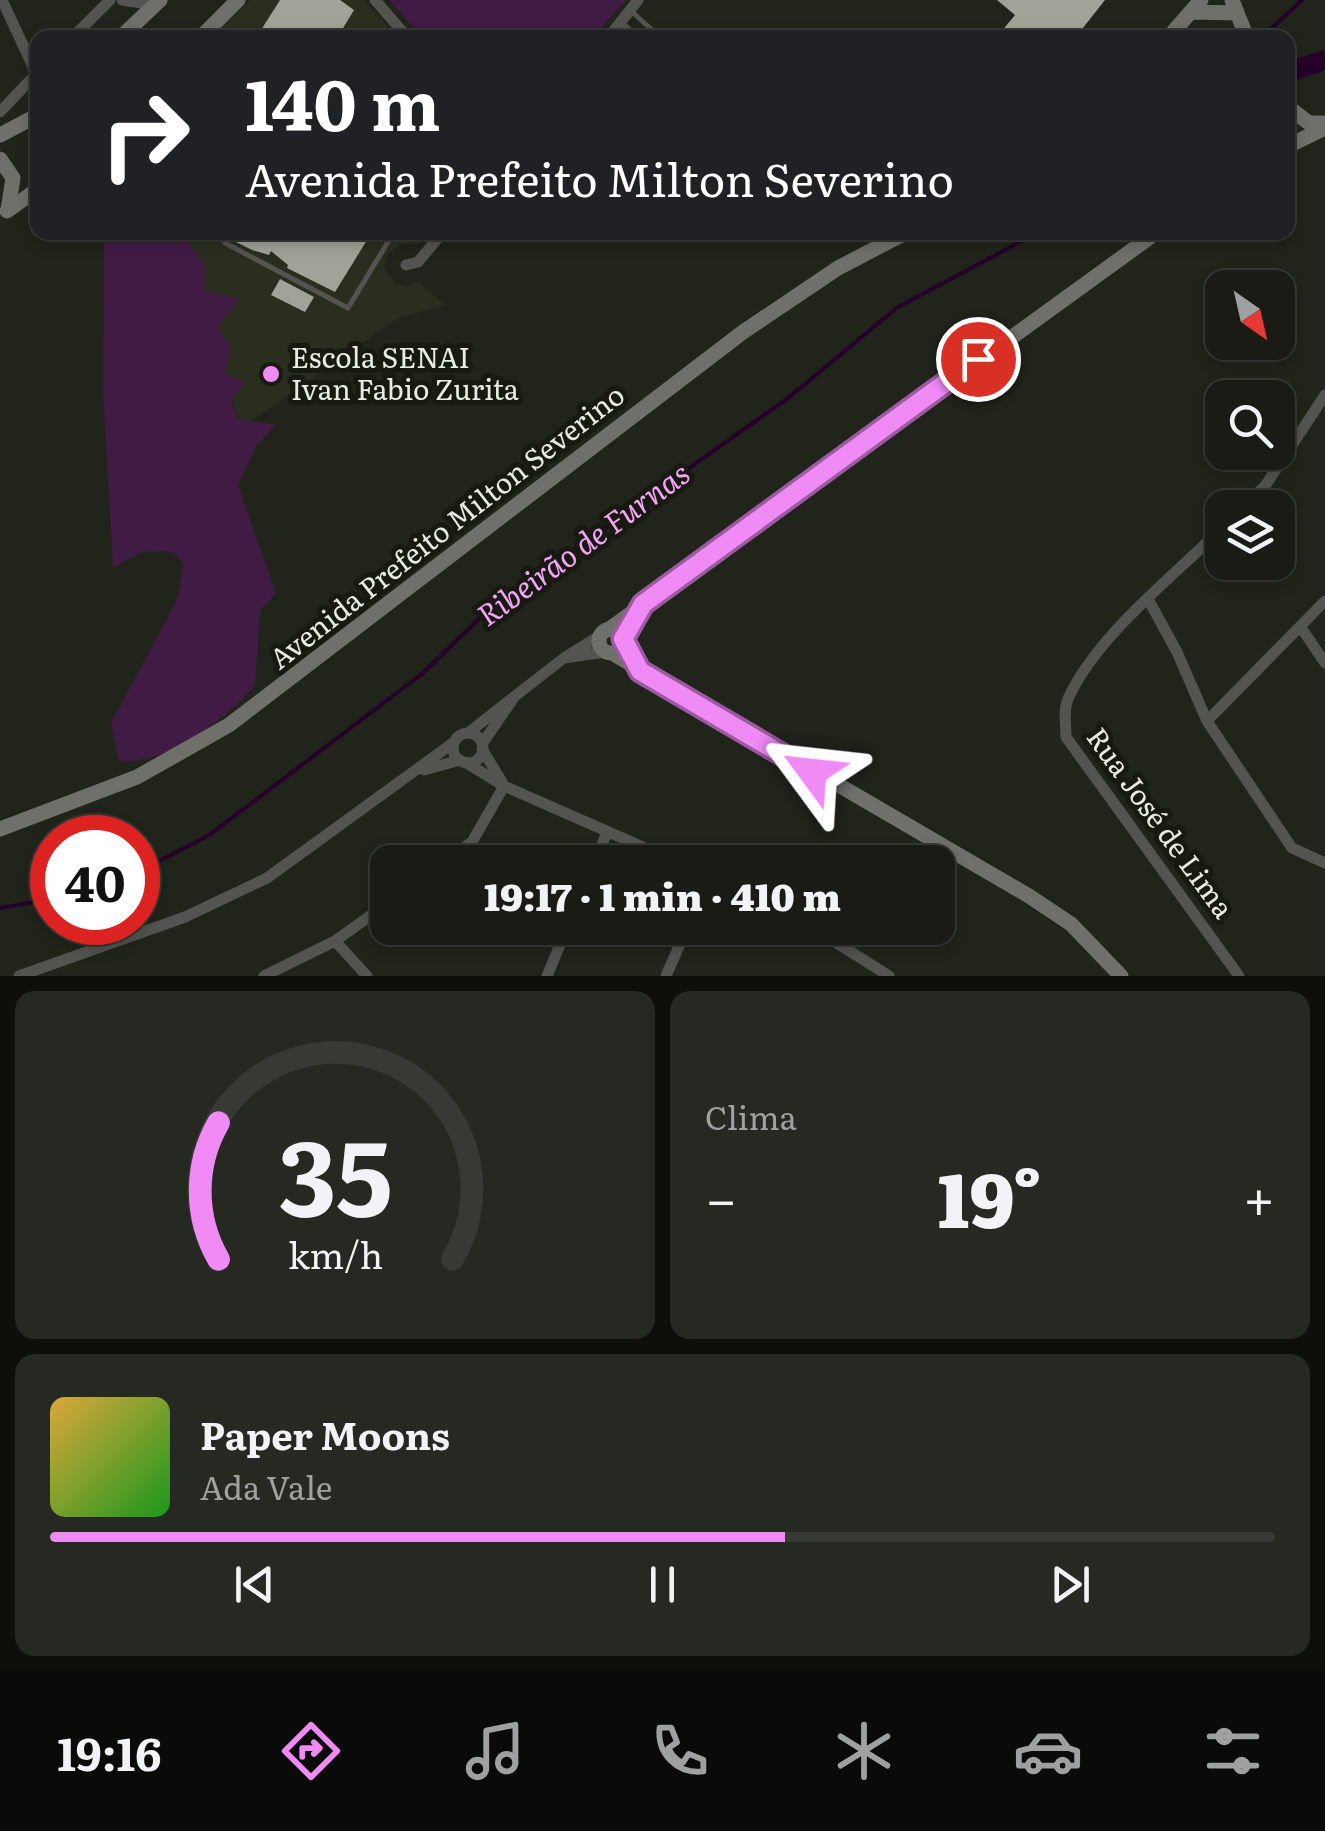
<!DOCTYPE html>
<html lang="pt">
<meta charset="utf-8">
<style>
:root{--surface:#191b14;--page:#262822;--text:#f1f3f6;--muted:#9fa1a0;--line:#373934;--accent:#f08bf6}
body{margin:0;font-family:Literata,serif;background:var(--page);color:var(--text);height:100vh;display:flex;flex-direction:column;font-size:38px;white-space:nowrap}
*{box-sizing:border-box;margin:0}
p{font-size:32px;color:var(--muted)}
.icon{flex:none;width:55px;height:55px;fill:none;stroke:currentColor;stroke-width:2;stroke-linecap:round;stroke-linejoin:round}
.map{position:relative;height:976px;overflow:hidden}
.drawer{display:flex;flex-direction:column;gap:15px;padding:15px;background:#0e0f0b;flex:1}
.drawer>*{flex:none}
.guide{position:absolute;left:30px;top:30px;width:1265px;height:210px;border-radius:20px;box-shadow:0 5px 15px #0003,0 0 0 2px var(--line);background:#202124;color:#fff;overflow:hidden}
.needle{width:65px;rotate:146deg}
.tools{position:absolute;left:1205px;top:270px;display:grid;gap:20px}
.tools a{display:grid;place-items:center;width:90px;height:90px;border-radius:20px;background:var(--surface);box-shadow:0 5px 15px #0003,0 0 0 2px var(--line);font-size:50px}
.speed{position:absolute;left:30px;top:815px;display:flex;gap:20px;font-size:50px;font-weight:700;text-align:center}
.speed>*{display:grid;place-content:center;width:130px;height:130px;border-radius:50%;background:var(--surface);box-shadow:0 5px 15px #0003,0 0 0 2px var(--line);line-height:1}
.speed .limit{border:15px solid #d22;background:#fff;color:#111}
.pin{position:absolute;display:grid;place-items:center;width:85px;height:85px;color:#fff;margin:-42px;border:5px solid #fff;border-radius:50%;box-shadow:0 2px 10px #0007}
.me{position:absolute;width:110px;margin:-55px;rotate:300deg;stroke-linejoin:round;filter:drop-shadow(0 0 8px #0008)}
.turn{display:flex;align-items:center;gap:35px;height:210px;padding:0 50px;font-size:45px}
.turn .icon{width:130px;height:130px;stroke-width:2.5}
.turn b{display:block;font-size:70px;line-height:85px}
.big{font-size:75px;font-weight:800;line-height:1.1}
.drawer .widget{flex:1;display:flex;flex-direction:column;justify-content:center;gap:15px;min-width:0;padding:0 35px;border-radius:20px;background:var(--page)}
.drawer .dial{align-items:center;gap:0}
.dial svg{height:260px;overflow:visible;fill:none;stroke:var(--line);stroke-width:7;stroke-linecap:round;text-anchor:middle}
.dial text{fill:var(--text);stroke:none}
.song{display:flex;align-items:center;gap:30px}
.cover{width:120px;height:120px;border-radius:15px;background:linear-gradient(135deg,hsl(40 70% 55%),hsl(120 70% 35%))}
.played{height:10px;border-radius:5px;background:linear-gradient(90deg,var(--accent) 60%,var(--line) 60%)}
.keys{display:flex;justify-content:space-around;direction:ltr}
.heat{display:flex;justify-content:space-between;align-items:center;font-size:55px;direction:ltr}
.drawer .tiles{flex:1;display:grid;gap:15px;grid-template-columns:1fr 1fr}
.widget:last-child{grid-column:span 2}
.trip{position:absolute;left:370px;top:845px;width:585px;height:100px;border-radius:20px;background:var(--surface);box-shadow:0 5px 15px #0003,0 0 0 2px var(--line);font-weight:800;line-height:100px;text-align:center}
.dock{display:flex;height:160px;justify-content:space-around;align-items:center;background:#0a0b08;color:var(--muted)}
.dock .icon{width:70px;height:70px}
.dock .active{color:var(--accent)}
.dock b{font-size:45px;color:var(--text)}
.map>svg:first-child{display:block}
.built{fill:#2a2e1f}
.green{fill:#401b43}
.lines{fill:none;stroke-linecap:round;stroke-linejoin:round}
.stream{stroke:#26002a;stroke-width:4}
.river{stroke:#26002a;stroke-width:20}
.building{fill:#a0a398}
.lane{stroke:#535450;stroke-width:5}
.street{stroke:#535450;stroke-width:11}
.secondary{stroke:#6e7069;stroke-width:15}
.route-casing{stroke:#9c5aa0;stroke-width:25}
.route{stroke:#f08bf6;stroke-width:18}
.poi-dot{fill:#f08bf6;stroke:#181a12;stroke-width:4}
.labels{text-anchor:middle;stroke-width:10;stroke-linejoin:round;paint-order:stroke}
.poi-label{font-size:28px;fill:#e8eae4;stroke:#181a12;text-anchor:start}
.street-label{font-size:28px;fill:#e8eae4;stroke:#181a12}
.water-label{font-size:30px;font-style:italic;fill:#f4a4f9;stroke:#181a12}
</style>
<div class="map">
<svg width="1325" height="976" viewBox="0 0 1325 976">
<rect width="100%" height="100%" fill="#21241b"/>
<path class="built" d="M250,0H364L398,37L211,38Z
M174,233H428L417,245L402,244L388,254L384,268L395,283L408,286L418,281L445,305L396,319L242,428Z"/>
<path class="green" d="M389,0H626L594,37L423,38Z
M104,233H183L205,266V291L239,299L218,327L231,347L225,373L245,383L231,400L238,419L276,425L257,445L238,485L276,593L260,611L255,686C223,720 170,765 119,761L111,723L178,598L183,563L171,551L142,552L113,568L103,390Z"/>
<g class="lines">
<path class="stream" d="M1261,38L1302,0
M138,872L208,836L423,673L484,614L788,398L898,307L1039,232
M0,908L52,899"/>
<path class="river" d="M1288,72L1325,60"/>
</g>
<path class="building" d="M280,0H340L354,10L337,38H256Z
M997,0H1105L1075,38H1008L1001,32L1015,15Z
M216,232H372L335,292L287,268L288,265L271,251L269,255L252,250Z
M280,279L314,297L305,312L271,295Z"/>
<g class="lines">
<path class="lane" d="M630,10L661,38
M623,24L640,38
M225,243L348,308L394,232"/>
<path class="street" d="M2,0L36,73
M122,0L155,5
M375,0L408,38
M72,38L110,0
M608,38L638,0
M0,112L38,72
M406,265L418,262L443,232
M1243,508L1265,486L1325,395
M1222,528C1174,576 1096,636 1068,699C1063,710 1066,725 1066,737L1239,976
M1148,599L1177,652L1207,721L1292,848L1325,863
M1302,629L1325,663
M601,635L564,658L605,652
M515,696L564,658
M1207,721L1325,601
M468,733L515,696L482,744
M453 748a15 15 0 1 1 30 0a15 15 0 1 1-30 0Z
M482,749L502,782
M465,762L504,786L677,862
M424,770L460,760
M444,862L472,842L504,786
M594,862L607,833
M813,928L889,976
M335,941L367,976
M19,976L185,917L267,878L453,743
M264,976L335,941L388,903
M547,976L567,928
M666,976L687,928"/>
<path class="secondary" d="M1232,0L1247,38
M1193,12L1236,13
M120,38L160,0
M200,38L238,0
M1168,38L1201,0
M1288,107L1309,123H1325
M0,135L38,115
M1288,146L1325,128
M0,159L13,178L8,210
M7,211L38,189
M599 641a12 12 0 1 1 24 0a12 12 0 1 1-24 0Z
M608,630L1157,232
M612,653L1029,896L1071,924L1121,976
M0,829L137,777L229,725L743,332L838,268L907,232"/>
</g>
<g class="lines">
<g class="route-casing">
<path id="route" d="M812,772L640,671L623,639L643,604L978,359"/>
</g>
<use href="#route" class="route"/>
</g>
<circle class="poi-dot" cx="271" cy="374" r="10"/>
<g class="labels">
<g class="poi-label">
<text x="291" y="368">Escola SENAI<tspan x="291" dy="32">Ivan Fabio Zurita</tspan></text>
</g>
<g class="street-label">
<text transform="translate(447 527) rotate(-38)" y="10">Avenida Prefeito Milton Severino</text>
<text transform="translate(1160 823) rotate(54)" y="10">Rua José de Lima</text>
</g>
<g class="water-label">
<text transform="translate(584 545) rotate(-36)" y="10">Ribeirão de Furnas</text>
</g>
</g>
</svg>
<div class="tools">
<a><svg class="needle" viewBox="-14 -14 28 28"><path d="M0-13l5 13h-10z" fill="#e53935"/><path d="M0 13l5-13h-10z" fill="#9fa1a0"/></svg></a>
<a><svg class="icon" aria-label="search" viewBox="0 0 24 24"><circle cx="10" cy="10" r="6"/><path d="M15 15l6 6"/></svg></a>
<a><svg class="icon" aria-label="layers" viewBox="0 0 24 24"><path d="M12 4l9 5-9 5-9-5zM3 14l9 5 9-5"/></svg></a>
</div>
<div class="speed"><div class="limit">40</div></div>
<div class="pin" style="left:978px;top:359px;background:#d93025"><svg class="icon" aria-label="arrive" viewBox="0 0 24 24"><path d="M6 21V4h12l-3 4 3 4H6"/></svg></div>
<svg class="me" style="left:812px;top:772px" viewBox="-20 -20 40 40"><path d="M0-17L14 15 0 8-14 15z" fill="#f08bf6" stroke="#fff" stroke-width="4"/></svg>
<div class="trip">19:17 · 1 min · 410 m</div>
<div class="guide">
<div class="turn"><svg class="icon" aria-label="right" viewBox="0 0 24 24"><path d="M7 20v-9h11M14 6l5 5-5 5"/></svg><div><b>140 m</b>Avenida Prefeito Milton Severino</div></div>
</div>
</div>
<section class="drawer">
<div class="tiles">
<div class="widget dial"><svg viewBox="0 0 100 80">
<path d="M14 69A42 42 0 1 1 86 69"/>
<path d="M14 69A42 42 0 0 1 14 27" stroke="#f08bf6"/>
<text x="50" y="56" font-size="32" font-weight="700">35</text>
<text x="50" y="72" font-size="11">km/h</text>
</svg></div>
<div class="widget"><p>Clima</p>
<div class="heat"><a>−</a><b class="big">19°</b><a>+</a></div>
</div>
<div class="widget">
<div class="song"><i class="cover"></i><div><b>Paper Moons</b><p>Ada Vale</p></div></div>
<div class="played"></div>
<div class="keys"><svg class="icon" aria-label="previous" viewBox="0 0 24 24"><path d="M18 5L8 12l10 7zM5 5v14"/></svg><svg class="icon" aria-label="pause" viewBox="0 0 24 24"><path d="M8 5v14M16 5v14"/></svg><svg class="icon" aria-label="next" viewBox="0 0 24 24"><path d="M6 5l10 7-10 7zM19 5v14"/></svg></div>
</div>
</div>
</section>
<nav class="dock">
<b>19:16</b>
<svg class="icon active" aria-label="directions" viewBox="0 0 24 24"><path d="M12 3l9 9-9 9-9-9zM9 14v-3h6M13 9l2 2-2 2"/></svg>
<svg class="icon" aria-label="music" viewBox="0 0 24 24"><path d="M9 18V5l10-2v13"/><circle cx="6" cy="18" r="3"/><circle cx="16" cy="16" r="3"/></svg>
<svg class="icon" aria-label="phone" viewBox="0 0 24 24"><path d="M5 4h4l2 5-3 2q2 4 5 5l2-3 5 2v4C11 20 4 13 5 4z"/></svg>
<svg class="icon" aria-label="climate" viewBox="0 0 24 24"><path d="M12 3v18M4 7l16 10M4 17L20 7"/></svg>
<svg class="icon" aria-label="car" viewBox="0 0 24 24"><path d="M5 17H2v-5l4-1 3-4h7l3 4 3 1v5h-3M9 17h6M6 11h13"/><circle cx="7" cy="17" r="2"/><circle cx="17" cy="17" r="2"/></svg>
<svg class="icon" aria-label="filters" viewBox="0 0 24 24"><path d="M4 7h16M4 17h16"/><circle cx="9" cy="7" r="2"/><circle cx="15" cy="17" r="2"/></svg>
</nav>
